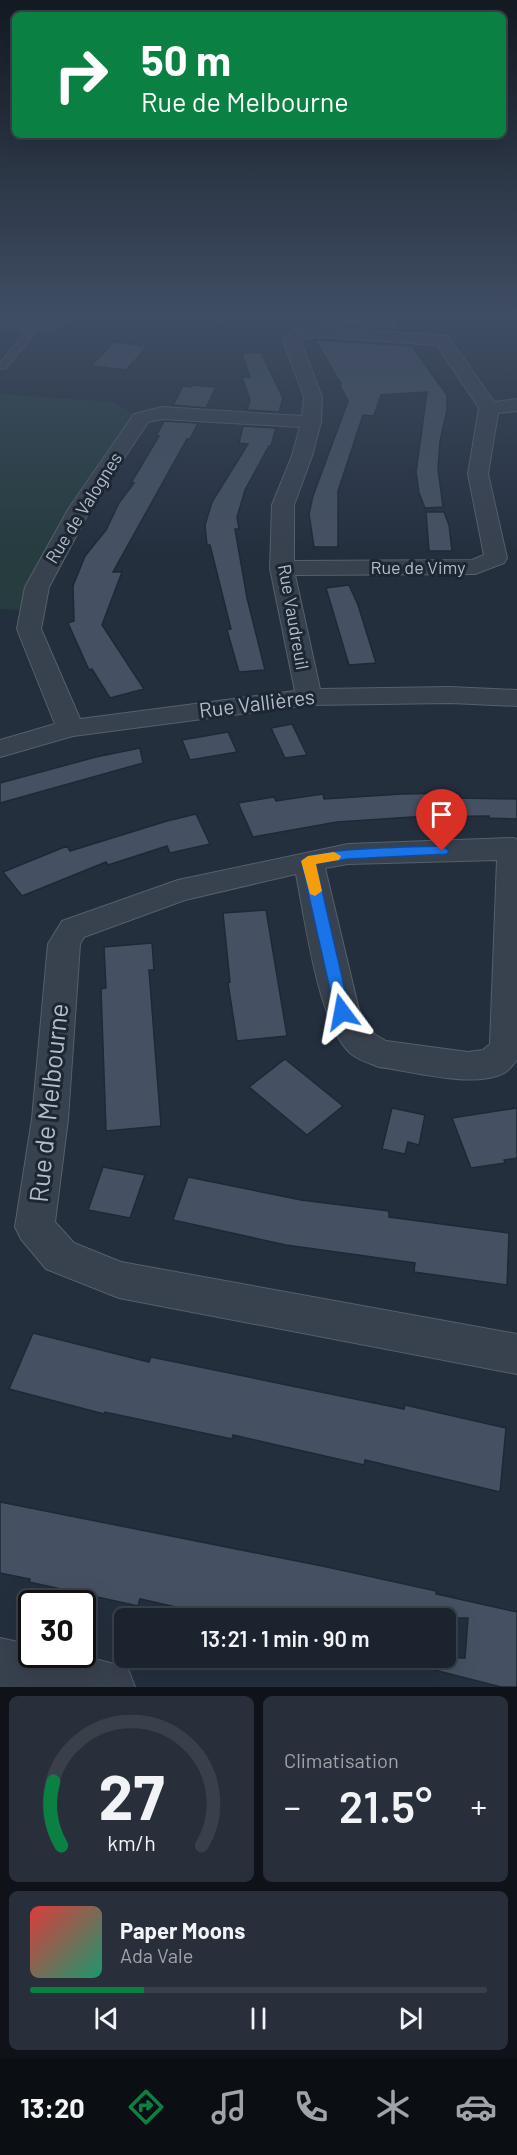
<!DOCTYPE html>
<html lang="fr">
<meta charset="utf-8">
<style>
:root{--surface:#1b232e;--page:#282f3a;--text:#f1f3f6;--muted:#a0a4aa;--line:#39404a;--accent:#0b8043}
body{margin:0;font-family:Barlow,sans-serif;background:var(--page);color:var(--text);height:100vh;display:flex;flex-direction:column;font-size:22px;white-space:nowrap}
*{box-sizing:border-box;margin:0}
p{font-size:20px;color:var(--muted)}
.icon{flex:none;width:33px;height:33px;fill:none;stroke:currentColor;stroke-width:2;stroke-linecap:round;stroke-linejoin:round}
.map{position:relative;height:1687px;overflow:hidden}
.drawer{display:flex;flex-direction:column;gap:9px;padding:9px;background:#0f1319;flex:1}
.drawer>*{flex:none}
.banner{position:absolute;left:12px;top:12px;width:494px;height:126px;border-radius:9px;box-shadow:0 6px 24px #0002,0 0 0 2px var(--line);background:#0b8043;color:#fff;overflow:hidden}
.speed{position:absolute;left:18px;top:1590px;display:flex;gap:12px;font-size:30px;font-weight:700;text-align:center}
.speed>*{display:grid;place-content:center;width:78px;height:78px;border-radius:50%;background:var(--surface);box-shadow:0 6px 24px #0002,0 0 0 2px var(--line);line-height:1}
.speed .limit{border:3px solid #111;border-radius:9px;background:#fff;color:#111}
.pin{position:absolute;display:grid;place-items:center;width:51px;height:51px;color:#fff;margin:-62px -26px;border-radius:50% 50% 50% 0;rotate:-45deg;box-shadow:0 0 6px #0007}
.pin .icon{rotate:45deg}
.me{position:absolute;width:66px;margin:-33px;rotate:347deg;stroke-linejoin:round;filter:drop-shadow(0 0 4px #0008)}
.turn{display:flex;align-items:center;gap:21px;height:126px;padding:0 30px;font-size:27px}
.turn .icon{width:78px;height:78px;stroke-width:2.5}
.turn b{display:block;font-size:42px;line-height:51px}
.big{font-size:45px;font-weight:600;line-height:1.1}
.drawer .card{flex:1;display:flex;flex-direction:column;justify-content:center;gap:9px;min-width:0;padding:0 21px;border-radius:9px;background:var(--page)}
.drawer .dial{align-items:center;gap:0}
.dial svg{height:156px;overflow:visible;fill:none;stroke:var(--line);stroke-width:7;stroke-linecap:round;text-anchor:middle}
.dial text{fill:var(--text);stroke:none}
.song{display:flex;align-items:center;gap:18px}
.cover{width:72px;height:72px;border-radius:9px;background:linear-gradient(135deg,hsl(0 70% 55%),hsl(160 70% 35%))}
.played{height:6px;border-radius:3px;background:linear-gradient(90deg,var(--accent) 25%,var(--line) 25%)}
.keys{display:flex;justify-content:space-around;direction:ltr}
.heat{display:flex;justify-content:space-between;align-items:center;font-size:33px;direction:ltr}
.drawer .tiles{flex:1;display:grid;gap:9px;grid-template-columns:1fr 1fr}
.card:last-child{grid-column:span 2}
.trip{position:absolute;left:114px;top:1608px;width:342px;height:60px;border-radius:9px;background:var(--surface);box-shadow:0 6px 24px #0002,0 0 0 2px var(--line);font-weight:600;line-height:60px;text-align:center}
.tab-bar{display:flex;height:96px;justify-content:space-around;align-items:center;background:#0b0e12;color:var(--muted)}
.tab-bar .icon{width:42px;height:42px}
.tab-bar .active{color:var(--accent)}
.tab-bar b{font-size:27px;color:var(--text)}
.map>svg:first-child{display:block}
.green{fill:#263c3f}
.building{fill:#455162;stroke:#1f2835;stroke-width:1.5}
.lines{fill:none;stroke-linecap:round;stroke-linejoin:round}
.service-casing{stroke:#565f6c;stroke-width:2}
.minor-casing{stroke:#565f6c;stroke-width:2}
.service{fill:#38414e;fill-rule:evenodd}
.minor{fill:#38414e;fill-rule:evenodd}
.route{fill:#1a73e8;stroke:#114b97;stroke-width:1.5}
.slow{fill:#f59e0b}
.labels{text-anchor:middle;stroke-width:6;stroke-linejoin:round;paint-order:stroke}
.far-street-label{font-size:18px;fill:#b4bcc9;stroke:#1d2633}
.street-label{font-size:21px;fill:#b4bcc9;stroke:#1d2633}
.near-street-label{font-size:26px;fill:#b4bcc9;stroke:#1d2633}
</style>
<div class="map">
<svg width="517" height="1687" viewBox="0 0 517 1687">
<rect width="100%" height="100%" fill="#242f3e"/>
<path class="green" d="M0,394L113,402L141,418L32,611L0,609Z"/>
<path class="building" d="M320,315H391L402,330L318,325Z
M315,340L412,346L447,395V410L440,441L438,469L443,507L425,508L419,493L416,472L427,392L381,395L374,416L363,415L338,491V547H314L309,514L313,496L348,401L339,384H341Z
M114,342L148,346L126,370L91,366Z
M261,352L283,398L279,412L247,410L250,400L242,377H250L242,354Z
M192,385L216,387L206,408L173,405L183,386L191,387Z
M164,421L198,423L190,439H187L113,572H122L102,625L144,689L110,698L92,669L89,670L68,623L74,621L73,586L85,556L106,530L119,503L134,483H131L159,436H156Z
M243,426L276,428L271,446H269L245,490L237,517L239,529H235L247,598L265,670L239,672L227,630L231,629L210,545H207L205,525L212,502L248,444L239,443Z
M426,512H444L449,525L452,551H429Z
M349,585L358,605L376,663L349,665L326,588Z
M292,724L307,755L285,758L271,728Z
M228,732L237,752L190,760L182,740Z
M140,748L143,763L0,803V783L96,757Z
M459,793L460,798L517,799V819L489,818V816L412,817L337,822L253,837L238,803L274,797L276,801L323,794L324,799L402,794Z
M196,814L210,844L170,853L167,846L108,865L106,862L22,896L3,872L67,846L70,851L167,821Z
M266,910L287,1036L237,1041L228,983L230,982L223,913Z
M152,943L154,970H149L161,1126L106,1131L101,989L106,988L104,947Z
M285,1059L343,1106L307,1135L249,1087Z
M392,1108L425,1115L419,1145L408,1142L405,1154L382,1149Z
M517,1108V1158L504,1160L505,1163L471,1168L452,1118Z
M103,1167L145,1175L130,1218L88,1210Z
M188,1177L301,1200L389,1211V1217L509,1233L507,1285L414,1272L415,1263L286,1245L173,1220Z
M33,1333L149,1362L151,1357L404,1409L405,1405L506,1428L500,1492L365,1460L364,1465L233,1435L232,1439L105,1412L104,1414L9,1389Z
M0,1502L327,1567L436,1591V1594L517,1612V1687H501L419,1666V1658H465L468,1618H225L140,1599L138,1606L29,1582L30,1579L0,1573Z"/>
<g class="lines">
<g class="service-casing">
<path id="service" d="M220,315H228L229,319L222,321Z
M34,323L41,325L6,368L0,369V363Z"/>
</g>
<g class="minor-casing">
<path id="minor" d="M55,315H73C56,338 24,330 0,327V317C18,319 39,326 55,315Z
M322,327L448,336L494,402L517,399V411L498,413L488,474L507,558L504,563L475,574L295,575L320,689L450,687L517,690V706L450,703L309,705L73,736L0,757V740L55,724L17,629L25,587L69,508L134,414L162,407L302,416L304,397L283,341L294,329ZM322,337L437,345L479,408L468,474L484,555L472,560L294,561V505L312,456L321,422L322,397L301,342L305,338ZM162,419L300,427L292,456L272,505L270,568L295,691L80,719L41,629L49,587L91,508L148,422Z
M513,838L517,839V1060C513,1064 509,1071 504,1073C473,1089 412,1071 379,1067C369,1063 358,1060 350,1053C318,1023 305,918 296,874L185,900L84,937L80,944L68,1119L55,1222L74,1243L121,1262L517,1334V1374L119,1298L46,1269L21,1239L15,1227L32,1119L48,944L62,921L178,880L348,844ZM497,860L490,1044L483,1050L468,1052L386,1041L374,1034L359,1010L325,868L348,864Z
M0,1638L32,1645V1654C66,1654 96,1656 128,1669L135,1687H0Z"/>
</g>
<use href="#service" class="service"/>
<use href="#minor" class="minor"/>
</g>
<linearGradient id="sky" x2="0" y2="1"><stop stop-color="#141a22"/><stop offset="0.57" stop-color="#3f4d63"/><stop offset="1" stop-color="#3f4d63" stop-opacity="0"/></linearGradient>
<rect width="517" height="552" fill="url(#sky)"/>
<path class="route" d="M442,846L449,851L447,854L348,859L316,864L350,1012L347,1016H336L301,861C312,847 419,847 442,846Z"/>
<path class="slow" d="M334,852L341,856L339,860L316,864L322,891L315,896L310,894L301,861L308,856Z"/>
<g class="labels">
<g class="far-street-label">
<text transform="translate(84 508) rotate(-58)" y="6">Rue de Valognes</text>
<text x="418" y="574">Rue de Vimy</text>
<text transform="translate(293 617) rotate(80)" y="6">Rue Vaudreuil</text>
</g>
<g class="street-label">
<text transform="translate(257 704) rotate(-7)" y="7">Rue Vallières</text>
</g>
<g class="near-street-label">
<text transform="translate(49 1103) rotate(-84)" y="9">Rue de Melbourne</text>
</g>
</g>
</svg>
<div class="speed"><div class="limit">30</div></div>
<div class="pin" style="left:442px;top:851px;background:#d93025"><svg class="icon" aria-label="arrive" viewBox="0 0 24 24"><path d="M6 21V4h12l-3 4 3 4H6"/></svg></div>
<svg class="me" style="left:342px;top:1012px" viewBox="-20 -20 40 40"><path d="M0-17L14 15 0 8-14 15z" fill="#1a73e8" stroke="#fff" stroke-width="4"/></svg>
<div class="trip">13:21 · 1 min · 90 m</div>
<div class="banner">
<div class="turn"><svg class="icon" aria-label="right" viewBox="0 0 24 24"><path d="M7 20v-9h11M14 6l5 5-5 5"/></svg><div><b>50 m</b>Rue de Melbourne</div></div>
</div>
</div>
<section class="drawer">
<div class="tiles">
<div class="card dial"><svg viewBox="0 0 100 80">
<path d="M14 69A42 42 0 1 1 86 69"/>
<path d="M14 69A42 42 0 0 1 10 36" stroke="#0b8043"/>
<text x="50" y="56" font-size="32" font-weight="700">27</text>
<text x="50" y="72" font-size="11">km/h</text>
</svg></div>
<div class="card"><p>Climatisation</p>
<div class="heat"><a>−</a><b class="big">21.5°</b><a>+</a></div>
</div>
<div class="card">
<div class="song"><i class="cover"></i><div><b>Paper Moons</b><p>Ada Vale</p></div></div>
<div class="played"></div>
<div class="keys"><svg class="icon" aria-label="previous" viewBox="0 0 24 24"><path d="M18 5L8 12l10 7zM5 5v14"/></svg><svg class="icon" aria-label="pause" viewBox="0 0 24 24"><path d="M8 5v14M16 5v14"/></svg><svg class="icon" aria-label="next" viewBox="0 0 24 24"><path d="M6 5l10 7-10 7zM19 5v14"/></svg></div>
</div>
</div>
</section>
<nav class="tab-bar">
<b>13:20</b>
<svg class="icon active" aria-label="directions" viewBox="0 0 24 24"><path d="M12 3l9 9-9 9-9-9zM9 14v-3h6M13 9l2 2-2 2"/></svg>
<svg class="icon" aria-label="music" viewBox="0 0 24 24"><path d="M9 18V5l10-2v13"/><circle cx="6" cy="18" r="3"/><circle cx="16" cy="16" r="3"/></svg>
<svg class="icon" aria-label="phone" viewBox="0 0 24 24"><path d="M5 4h4l2 5-3 2q2 4 5 5l2-3 5 2v4C11 20 4 13 5 4z"/></svg>
<svg class="icon" aria-label="climate" viewBox="0 0 24 24"><path d="M12 3v18M4 7l16 10M4 17L20 7"/></svg>
<svg class="icon" aria-label="car" viewBox="0 0 24 24"><path d="M5 17H2v-5l4-1 3-4h7l3 4 3 1v5h-3M9 17h6M6 11h13"/><circle cx="7" cy="17" r="2"/><circle cx="17" cy="17" r="2"/></svg>
</nav>
